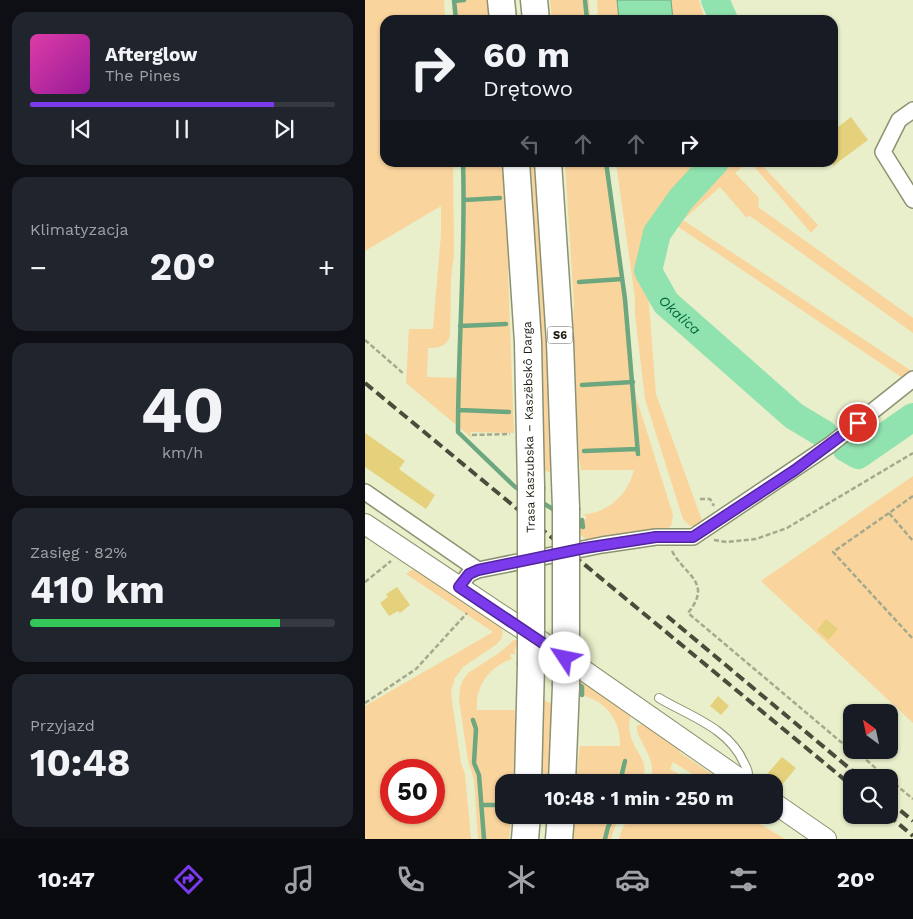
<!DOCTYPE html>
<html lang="pl">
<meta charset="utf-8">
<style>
:root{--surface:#171b24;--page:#20242c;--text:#f1f3f6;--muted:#9ea1a6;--line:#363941;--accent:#7c3aed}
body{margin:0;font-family:"Work Sans",sans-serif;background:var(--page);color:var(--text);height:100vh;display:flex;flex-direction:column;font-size:19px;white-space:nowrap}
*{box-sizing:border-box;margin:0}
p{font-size:16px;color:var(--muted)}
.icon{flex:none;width:28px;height:28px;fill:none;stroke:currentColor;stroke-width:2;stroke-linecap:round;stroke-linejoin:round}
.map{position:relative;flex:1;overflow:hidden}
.side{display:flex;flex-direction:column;gap:12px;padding:12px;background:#0d0f14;width:365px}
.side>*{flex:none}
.hud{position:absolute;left:15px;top:15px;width:458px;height:152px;border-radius:15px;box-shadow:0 1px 4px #0004;background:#171b24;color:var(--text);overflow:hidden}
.needle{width:32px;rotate:327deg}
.controls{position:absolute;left:478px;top:704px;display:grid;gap:10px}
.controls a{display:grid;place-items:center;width:55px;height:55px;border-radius:10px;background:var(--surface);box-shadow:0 1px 4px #0004;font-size:25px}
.speed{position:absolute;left:15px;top:759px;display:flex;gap:10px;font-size:25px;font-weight:700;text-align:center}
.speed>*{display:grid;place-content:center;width:65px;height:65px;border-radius:50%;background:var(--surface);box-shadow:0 1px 4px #0004;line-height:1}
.speed .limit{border:8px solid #d22;background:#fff;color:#111}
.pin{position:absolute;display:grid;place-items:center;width:42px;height:42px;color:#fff;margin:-21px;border:2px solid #fff;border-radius:50%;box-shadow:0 1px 5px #0007}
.me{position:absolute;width:55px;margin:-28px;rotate:304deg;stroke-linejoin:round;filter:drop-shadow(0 0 4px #0008)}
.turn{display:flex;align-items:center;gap:18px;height:105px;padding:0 20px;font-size:22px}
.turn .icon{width:65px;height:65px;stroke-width:2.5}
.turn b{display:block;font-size:35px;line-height:42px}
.lanes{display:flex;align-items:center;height:48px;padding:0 20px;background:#0003;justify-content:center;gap:25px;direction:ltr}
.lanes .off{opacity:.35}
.big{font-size:38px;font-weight:700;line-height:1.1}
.side .card{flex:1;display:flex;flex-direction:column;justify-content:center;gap:8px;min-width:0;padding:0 18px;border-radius:15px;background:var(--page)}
.side .dial{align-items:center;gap:0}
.dial b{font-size:65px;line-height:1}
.song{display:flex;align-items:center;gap:15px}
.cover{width:60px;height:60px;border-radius:8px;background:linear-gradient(135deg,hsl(320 70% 55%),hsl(300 70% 35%))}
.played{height:5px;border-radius:2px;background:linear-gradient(90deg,var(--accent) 80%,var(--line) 80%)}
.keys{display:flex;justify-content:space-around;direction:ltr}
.heat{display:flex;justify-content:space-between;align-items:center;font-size:28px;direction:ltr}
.charge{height:8px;border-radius:4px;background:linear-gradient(90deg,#34c759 82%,var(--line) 0)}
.trip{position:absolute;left:130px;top:774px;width:288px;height:50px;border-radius:15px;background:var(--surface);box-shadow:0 1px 4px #0004;font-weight:700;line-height:50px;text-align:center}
.tabs{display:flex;height:80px;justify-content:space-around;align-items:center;background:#090b0e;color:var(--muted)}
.tabs .icon{width:35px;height:35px}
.tabs .active{color:var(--accent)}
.tabs b{font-size:22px;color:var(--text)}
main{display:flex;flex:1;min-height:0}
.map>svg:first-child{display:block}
.green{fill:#fad49d;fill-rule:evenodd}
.water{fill:#90e2af;stroke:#6da77f}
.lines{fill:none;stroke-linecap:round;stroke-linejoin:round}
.stream{stroke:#6da77f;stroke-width:4.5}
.river{stroke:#90e2af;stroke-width:28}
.building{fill:#e5d17c}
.service-casing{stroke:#8c9271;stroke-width:10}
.minor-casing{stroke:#8c9271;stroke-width:18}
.secondary-casing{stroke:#8c9271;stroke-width:22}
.motorway-casing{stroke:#8c9271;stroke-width:29}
.path{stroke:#a4a98c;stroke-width:2.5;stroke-dasharray:5 2.5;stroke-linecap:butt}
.service{stroke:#fff;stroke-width:8}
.minor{stroke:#fff;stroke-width:15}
.secondary{stroke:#fff;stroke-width:20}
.motorway{stroke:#fff;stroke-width:26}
.rail{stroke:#494c3a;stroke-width:4;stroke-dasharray:10 5;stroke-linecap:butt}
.motorway-bridge-casing{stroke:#8c9271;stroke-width:29;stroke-linecap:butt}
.motorway-bridge{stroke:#fff;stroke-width:26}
.route-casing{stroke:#51269a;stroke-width:12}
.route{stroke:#7c3aed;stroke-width:9}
.labels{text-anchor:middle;stroke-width:5;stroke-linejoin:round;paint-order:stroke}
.shield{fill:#fff;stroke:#5f6057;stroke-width:1}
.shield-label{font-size:11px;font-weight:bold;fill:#1a1c0f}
.street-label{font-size:12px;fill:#1a1c0f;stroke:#fff}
.water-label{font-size:14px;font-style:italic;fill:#01683c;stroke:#fff}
</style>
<main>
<section class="side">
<div class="card">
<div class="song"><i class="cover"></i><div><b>Afterglow</b><p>The Pines</p></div></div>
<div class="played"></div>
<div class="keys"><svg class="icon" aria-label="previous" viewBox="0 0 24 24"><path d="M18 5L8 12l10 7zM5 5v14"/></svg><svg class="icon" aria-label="pause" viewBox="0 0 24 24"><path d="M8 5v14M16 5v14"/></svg><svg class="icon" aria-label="next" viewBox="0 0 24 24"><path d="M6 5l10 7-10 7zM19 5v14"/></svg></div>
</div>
<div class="card"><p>Klimatyzacja</p>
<div class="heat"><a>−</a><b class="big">20°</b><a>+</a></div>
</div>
<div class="card dial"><b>40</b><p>km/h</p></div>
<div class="card"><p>Zasięg · 82%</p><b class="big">410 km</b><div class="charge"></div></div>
<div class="card"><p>Przyjazd</p><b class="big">10:48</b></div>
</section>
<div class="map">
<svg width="548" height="839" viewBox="0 0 548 839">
<rect width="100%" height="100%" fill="#e8efca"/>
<path class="green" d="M0,0H79L80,20H20V162L88,163L89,255L86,278L85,335C82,347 73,348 63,348L62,377L92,378C94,306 98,234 96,163H137L144,263L143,274L149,433L105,432L107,438L41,383L44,329H68L76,235V206L0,251Z
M87,0H123L125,20H88Z
M185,0H224L225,20H187Z
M232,0H334L340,20H233Z
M163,163H172L180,273L189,474L179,470Z
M200,163H243L262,299V314L271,397L308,515L306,526L297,532L227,543L211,532L182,505L217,525V520L221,519V516L217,515C244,512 262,496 269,470H216L214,459L208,317L209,305Z
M251,163H382L370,173L394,198L393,207L548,318V333L385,216L381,217L355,187L318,220L548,372V385L312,226L304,233L296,224L294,232L297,263L282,280L291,394L339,526H325L318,519L280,399L270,314V298Z
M386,163H395L453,225L446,233Z
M548,476V723L396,581Z
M46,570L57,571L136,627C139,634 137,639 132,644L98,667L90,678L86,690L87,701L96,763L100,774L106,839H0V706L128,632L41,574ZM26,770H69V812H26Z
M149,640L161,641L265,715C265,721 263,728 265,734C269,753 286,760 277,782H211L215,746H255C256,720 241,701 216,695V687L150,647V654H145L146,658H149C126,666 110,684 112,710H149L151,719L148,782H139V815H146L144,839H113L109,779L103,761L94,700L95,688L98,680L103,673L134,653Z
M179,700L189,705L186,782H175Z
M278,723L317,747L314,752L359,782H340L308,762L305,769L327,782H285C292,761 279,750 272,731V726Z
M210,815H256L251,824L246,839H208Z
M266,815H380L420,839H254L257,829Z"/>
<path class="water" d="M252,0H306L308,20H254Z"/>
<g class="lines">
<path class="stream" d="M89,0L91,20
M220,0L222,20
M89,1L99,0
M98,162C101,253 93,342 93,432L149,486L156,491
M241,162L260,299L273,454
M99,200L135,198
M214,282L257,279
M95,326L141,324
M217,385L268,382
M93,410L144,412
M219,451L272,449
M176,502L193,512
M210,523L218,527L217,520
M175,661L192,672
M209,682L217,687V695
M108,720L111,729L109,763L114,775L119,839
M255,782L260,761
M116,805H138
M240,839L243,827L249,815"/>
<g class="river">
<path d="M350,0L359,20"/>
<path id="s1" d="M350,162L316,199L292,233L283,271L301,303L429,416L459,434"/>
<path d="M481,448L493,455L548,417"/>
</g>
</g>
<path class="building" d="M486,117L503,140L468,166V131Z
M0,433L40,461L34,469L70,495L61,509L0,467Z
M32,587L45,605L35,613L33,611L24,616L15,603L23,597L21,594Z
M461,619L473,629L463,640L452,630Z
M353,696L364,706L356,715L345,706Z
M417,757L431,768L416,786L402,774Z"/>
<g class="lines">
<g class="service-casing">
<path id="service" d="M294,698C324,716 364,728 379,763C382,769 385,774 381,780"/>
</g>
<g class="minor-casing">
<path id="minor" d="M548,110L534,120L518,152L548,200
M0,492L113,570
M94,587L104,574L113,570L237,545L291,537H328L465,445L548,379"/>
</g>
<g class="secondary-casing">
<path id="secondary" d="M0,524L201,658L379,782
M409,803L461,839"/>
</g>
<g class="motorway-casing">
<path id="motorway" d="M136,0L138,20
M169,0L171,20
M151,162L163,342L166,487
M183,162L195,342L201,508
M163,782L166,665
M197,782L201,686
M160,839L162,815
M194,839L196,815"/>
</g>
<path class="path" d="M0,340L39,374
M107,435L145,434
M548,496L524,513L548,541
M335,499H345L349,506
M524,513L468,552L548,639
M349,540L362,542L391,539L422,528L548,453
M307,551C320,576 348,582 323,613L476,742L486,748
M0,582L26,561
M0,703L51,669L102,613
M490,750L522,778
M524,779L548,799"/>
<use href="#service" class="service"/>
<use href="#minor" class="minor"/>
<use href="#secondary" class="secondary"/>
<use href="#motorway" class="motorway"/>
<path class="rail" d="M0,383L486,785
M302,616L496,778
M524,801L548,821
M523,815L548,836"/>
<g class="motorway-bridge-casing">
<path id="motorway-bridge" d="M166,487V665
M201,686V508"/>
</g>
<use href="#motorway-bridge" class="motorway-bridge"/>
</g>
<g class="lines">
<g class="route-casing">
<path id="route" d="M200,658L94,587L104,574L113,570L220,548L291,537H328L430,470L493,423"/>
</g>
<use href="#route" class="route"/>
</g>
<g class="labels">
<rect class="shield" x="182.5" y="326.5" width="25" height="17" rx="4"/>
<g class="shield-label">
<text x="195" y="339">S6</text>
</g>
<g class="street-label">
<text transform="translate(164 427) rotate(-91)" y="4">Trasa Kaszubska – Kaszëbskô Darga</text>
</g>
<g class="water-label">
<text dy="5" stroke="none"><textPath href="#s1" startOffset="186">Okalica</textPath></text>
</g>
</g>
</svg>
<div class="controls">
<a><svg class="needle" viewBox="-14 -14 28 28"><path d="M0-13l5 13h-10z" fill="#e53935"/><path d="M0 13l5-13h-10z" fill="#9ea1a6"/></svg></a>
<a><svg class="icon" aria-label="search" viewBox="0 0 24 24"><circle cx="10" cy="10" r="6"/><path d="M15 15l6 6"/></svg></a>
</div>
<div class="speed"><div class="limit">50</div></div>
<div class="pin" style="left:493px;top:423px;background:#d93025"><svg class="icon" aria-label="arrive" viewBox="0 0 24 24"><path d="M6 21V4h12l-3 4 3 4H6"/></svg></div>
<svg class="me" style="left:200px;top:658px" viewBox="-20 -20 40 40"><circle r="19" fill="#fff"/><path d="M0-13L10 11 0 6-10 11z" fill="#7c3aed"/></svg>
<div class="trip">10:48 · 1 min · 250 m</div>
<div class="hud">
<div class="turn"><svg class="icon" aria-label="right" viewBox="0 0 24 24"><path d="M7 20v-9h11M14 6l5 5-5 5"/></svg><div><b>60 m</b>Drętowo</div></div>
<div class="lanes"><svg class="icon off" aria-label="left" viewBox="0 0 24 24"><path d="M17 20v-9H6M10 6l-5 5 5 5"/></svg><svg class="icon off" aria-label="ahead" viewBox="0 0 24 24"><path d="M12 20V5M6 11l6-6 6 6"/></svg><svg class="icon off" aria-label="ahead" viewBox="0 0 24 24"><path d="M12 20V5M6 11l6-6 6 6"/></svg><svg class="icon" aria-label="right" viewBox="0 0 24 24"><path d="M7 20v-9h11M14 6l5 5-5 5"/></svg></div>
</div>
</div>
</main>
<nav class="tabs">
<b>10:47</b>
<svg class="icon active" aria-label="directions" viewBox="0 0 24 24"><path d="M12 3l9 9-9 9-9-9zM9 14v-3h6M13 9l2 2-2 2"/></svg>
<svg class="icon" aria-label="music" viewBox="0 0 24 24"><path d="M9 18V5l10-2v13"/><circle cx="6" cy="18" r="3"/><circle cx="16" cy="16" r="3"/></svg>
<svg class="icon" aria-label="phone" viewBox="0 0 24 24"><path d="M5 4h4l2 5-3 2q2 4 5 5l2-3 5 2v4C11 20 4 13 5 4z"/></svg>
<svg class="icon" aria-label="climate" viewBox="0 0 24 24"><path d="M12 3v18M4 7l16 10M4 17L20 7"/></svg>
<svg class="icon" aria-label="car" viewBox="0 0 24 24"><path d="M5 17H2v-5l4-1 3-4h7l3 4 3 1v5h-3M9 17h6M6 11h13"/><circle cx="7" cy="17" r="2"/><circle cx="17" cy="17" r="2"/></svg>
<svg class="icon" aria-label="filters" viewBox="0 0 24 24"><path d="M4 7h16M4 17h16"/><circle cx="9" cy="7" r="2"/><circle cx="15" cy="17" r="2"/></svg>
<b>20°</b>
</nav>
